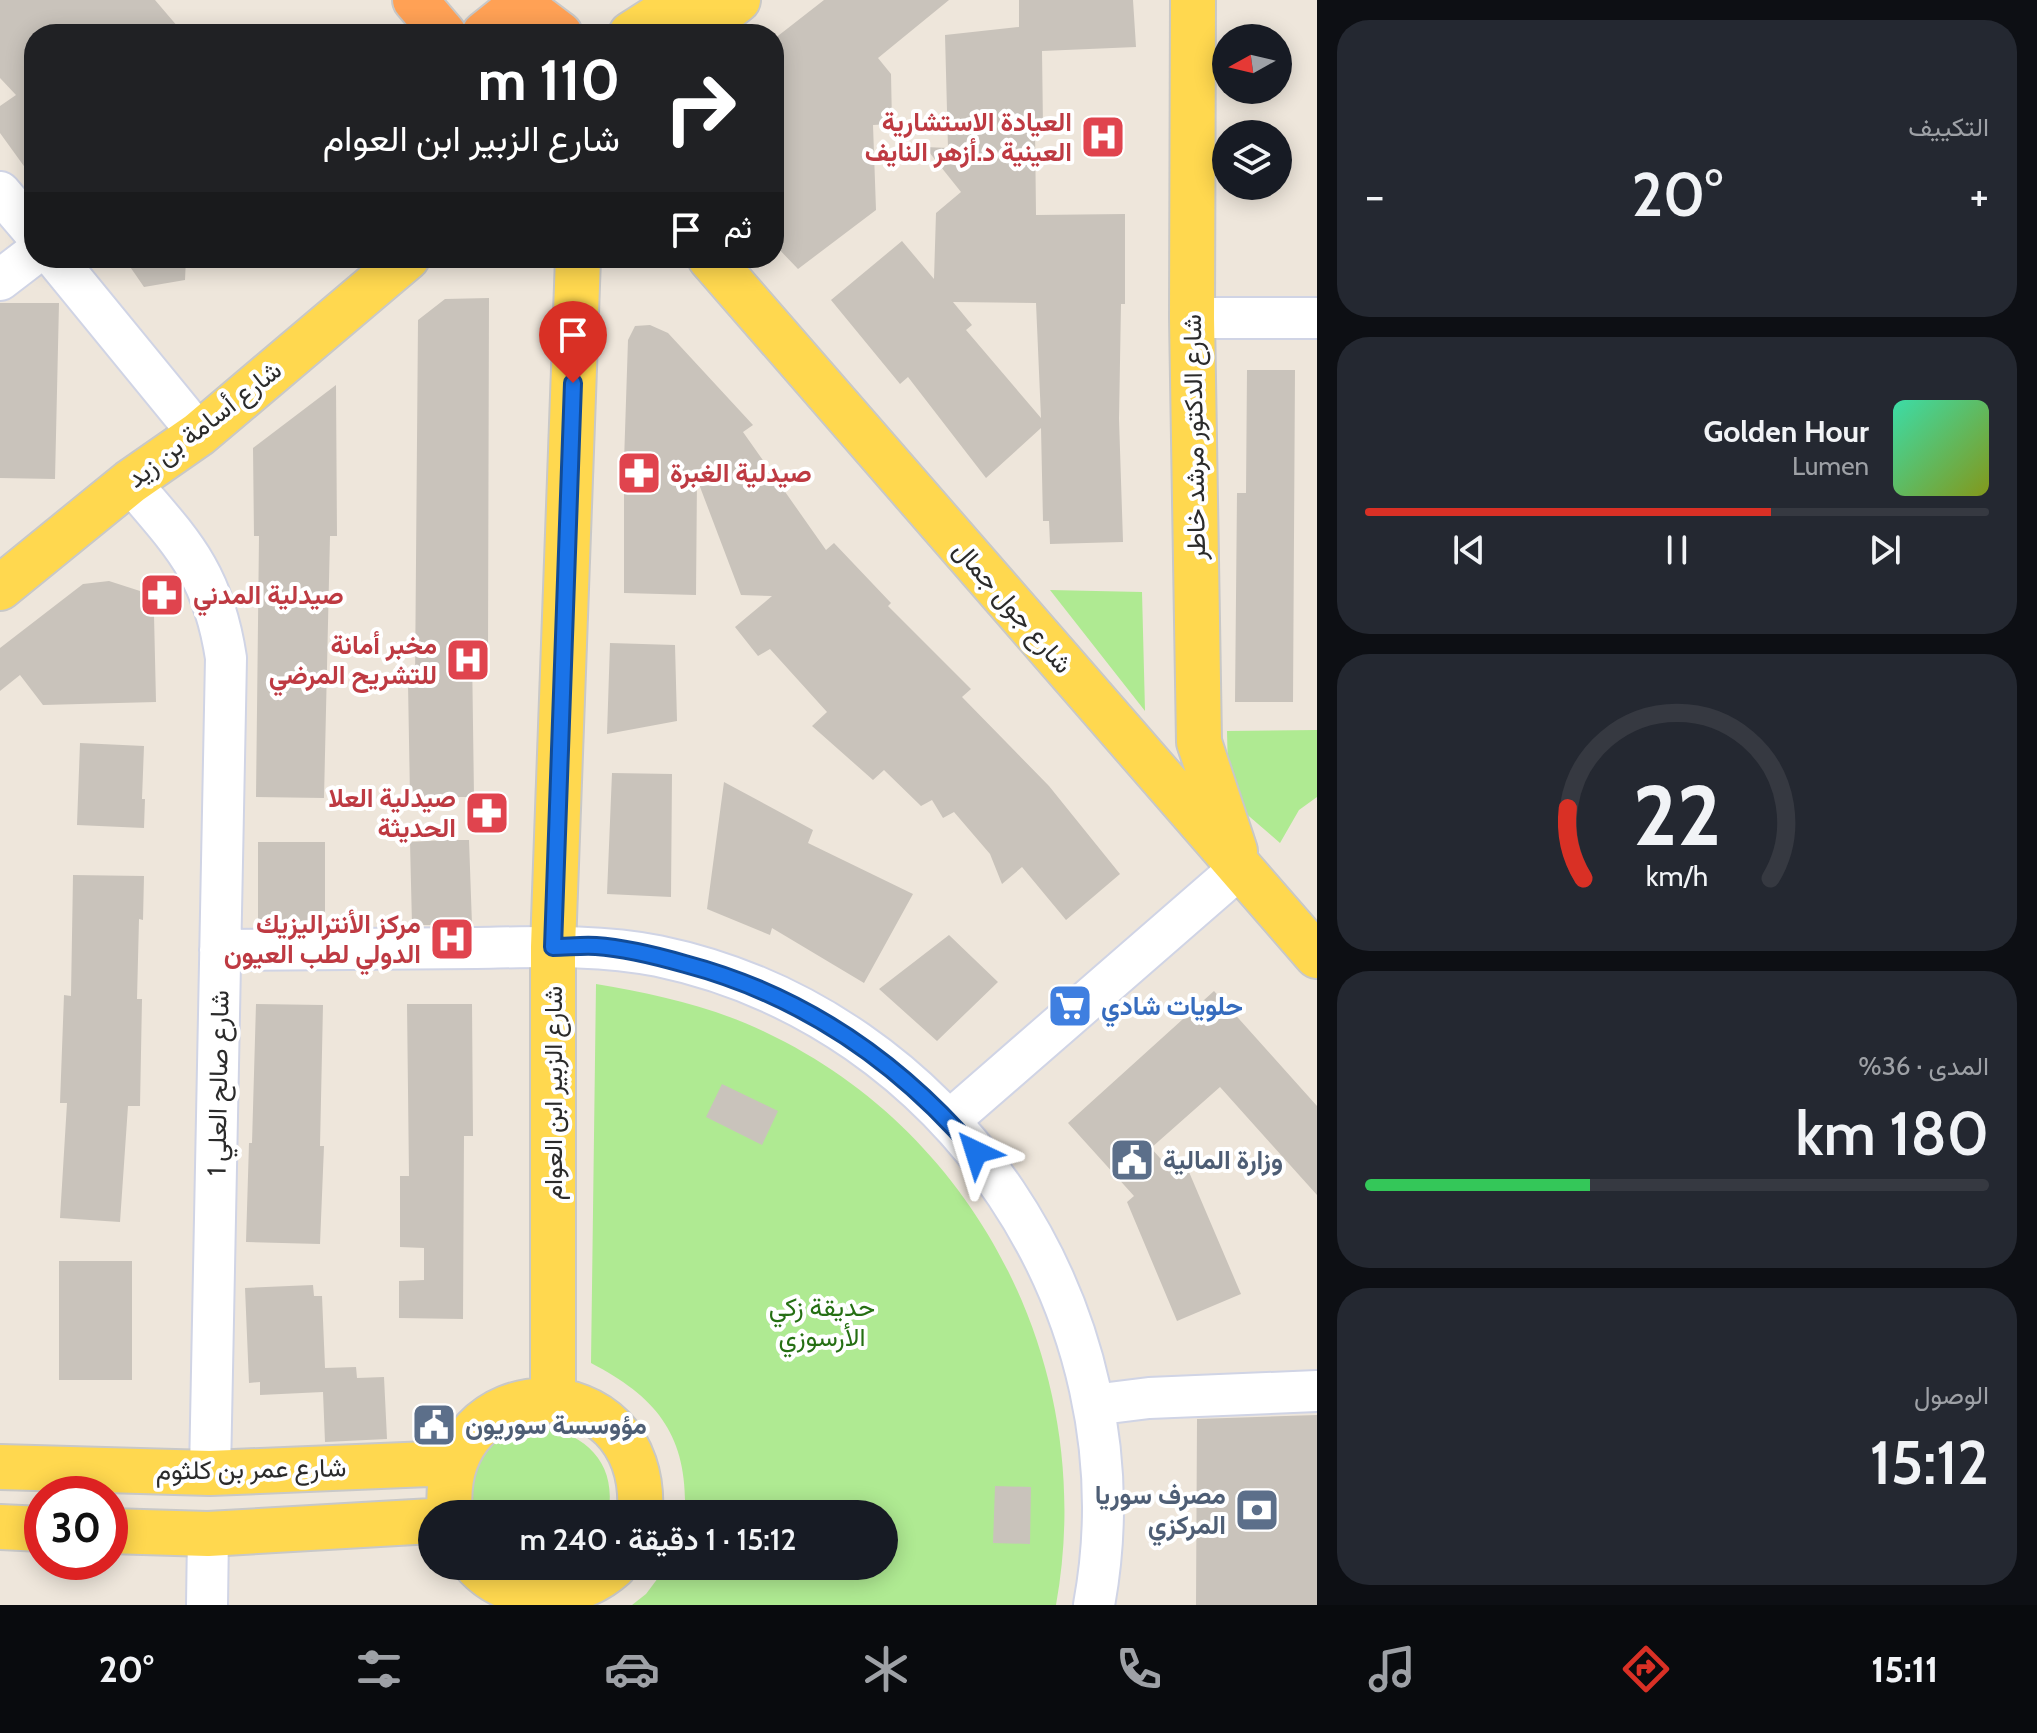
<!DOCTYPE html>
<html lang="ar">
<meta charset="utf-8">
<style>
:root{--surface:#171b24;--page:#242831;--text:#f1f3f6;--muted:#9ea1a6;--line:#363941;--accent:#d93025}
body{margin:0;font-family:Cabin,Vazirmatn,sans-serif;background:var(--page);color:var(--text);direction:rtl;height:100vh;display:flex;flex-direction:column;font-size:30px;white-space:nowrap}
*{box-sizing:border-box;margin:0}
p{font-size:26px;color:var(--muted)}
.icon{flex:none;width:44px;height:44px;fill:none;stroke:currentColor;stroke-width:2;stroke-linecap:round;stroke-linejoin:round}
.map{position:relative;flex:1;overflow:hidden;direction:ltr}
.sheet{display:flex;flex-direction:column;gap:20px;padding:20px;background:#0d0f14;width:720px}
.sheet>*{flex:none}
.banner{position:absolute;left:24px;top:24px;width:760px;height:244px;border-radius:32px;box-shadow:0 4px 20px #0003;direction:rtl;background:#202124;color:#fff;overflow:hidden}
.needle{width:52px;rotate:262deg}
.fabs{position:absolute;left:1212px;top:24px;display:grid;gap:16px}
.fabs a{display:grid;place-items:center;width:80px;height:80px;border-radius:50%;background:var(--surface);box-shadow:0 4px 20px #0003;font-size:40px}
.speed{position:absolute;left:24px;top:1476px;display:flex;gap:16px;font-size:40px;font-weight:700;text-align:center}
.speed>*{display:grid;place-content:center;width:104px;height:104px;border-radius:50%;background:var(--surface);box-shadow:0 4px 20px #0003;line-height:1}
.speed .limit{border:12px solid #d22;background:#fff;color:#111}
.pin{position:absolute;display:grid;place-items:center;width:68px;height:68px;color:#fff;margin:-82px -34px;border-radius:50% 50% 50% 0;rotate:-45deg;box-shadow:0 0 8px #0007}
.pin .icon{rotate:45deg}
.me{position:absolute;width:88px;margin:-44px;rotate:319deg;stroke-linejoin:round;filter:drop-shadow(0 0 6px #0008)}
.turn{display:flex;align-items:center;gap:28px;height:168px;padding:0 32px;font-size:36px}
.turn .icon{width:104px;height:104px;stroke-width:2.5}
.turn b{display:block;font-size:56px;line-height:68px}
.then{display:flex;align-items:center;height:76px;padding:0 32px;background:#0003;gap:16px;font-size:30px}
.big{font-size:60px;font-weight:600;line-height:1.1}
.sheet .tile{flex:1;display:flex;flex-direction:column;justify-content:center;gap:12px;min-width:0;padding:0 28px;border-radius:32px;background:var(--page)}
.sheet .dial{align-items:center;gap:0}
.dial svg{height:208px;overflow:visible;fill:none;stroke:var(--line);stroke-width:7;stroke-linecap:round;text-anchor:middle}
.dial text{fill:var(--text);stroke:none}
.song{display:flex;align-items:center;gap:24px}
.cover{width:96px;height:96px;border-radius:12px;background:linear-gradient(135deg,hsl(160 70% 55%),hsl(70 70% 35%))}
.played{height:8px;border-radius:4px;background:linear-gradient(90deg,var(--accent) 65%,var(--line) 65%)}
.keys{display:flex;justify-content:space-around;direction:ltr}
.heat{display:flex;justify-content:space-between;align-items:center;font-size:44px;direction:ltr}
.charge{height:12px;border-radius:6px;background:linear-gradient(90deg,#34c759 36%,var(--line) 0)}
.trip{position:absolute;left:418px;top:1500px;width:480px;height:80px;border-radius:40px;background:var(--surface);box-shadow:0 4px 20px #0003;font-weight:600;line-height:80px;text-align:center;direction:rtl}
.menu{display:flex;height:128px;justify-content:space-around;align-items:center;background:#090b0e;color:var(--muted)}
.menu .icon{width:56px;height:56px}
.menu .on{color:var(--accent)}
.menu b{font-size:36px;color:var(--text)}
main{display:flex;flex:1;min-height:0}
.map>svg:first-child{display:block}
.green{fill:#afea92}
.building{fill:#c9c3bb;fill-rule:evenodd}
.lines{fill:none;stroke-linecap:round;stroke-linejoin:round}
.minor-casing{stroke:#d0d4e5;stroke-width:44}
.major-casing{stroke:#c8c8c8;stroke-width:48}
.highway-casing{stroke:#c8c8c8;stroke-width:48}
.minor{stroke:#fff;stroke-width:40}
.major{stroke:#ffd84f;stroke-width:44}
.highway{stroke:#ffa155;stroke-width:44}
.route-casing{stroke:#114b97;stroke-width:20}
.route{stroke:#1a73e8;stroke-width:14}
.labels{text-anchor:middle;stroke-width:8;stroke-linejoin:round;paint-order:stroke}
.health-label{font-size:26px;font-weight:bold;fill:#be3a42;stroke:#fff;text-anchor:end}
.street-label{font-size:26px;fill:#2b2b2b;stroke:#fff}
.shop-label{font-size:26px;font-weight:bold;fill:#366cbe;stroke:#fff;text-anchor:start}
.service-label{font-size:26px;font-weight:bold;fill:#4e5e75;stroke:#fff;text-anchor:start}
.park-label{font-size:26px;fill:#256f13;stroke:#fff}
</style>
<main>
<section class="sheet">
<div class="tile"><p>التكييف</p>
<div class="heat"><a>−</a><b class="big">20°</b><a>+</a></div>
</div>
<div class="tile">
<div class="song"><i class="cover"></i><div><b>Golden Hour</b><p>Lumen</p></div></div>
<div class="played"></div>
<div class="keys"><svg class="icon" aria-label="previous" viewBox="0 0 24 24"><path d="M18 5L8 12l10 7zM5 5v14"/></svg><svg class="icon" aria-label="pause" viewBox="0 0 24 24"><path d="M8 5v14M16 5v14"/></svg><svg class="icon" aria-label="next" viewBox="0 0 24 24"><path d="M6 5l10 7-10 7zM19 5v14"/></svg></div>
</div>
<div class="tile dial"><svg viewBox="0 0 100 80">
<path d="M14 69A42 42 0 1 1 86 69"/>
<path d="M14 69A42 42 0 0 1 8 42" stroke="#d93025"/>
<text x="50" y="56" font-size="32" font-weight="700">22</text>
<text x="50" y="72" font-size="11">km/h</text>
</svg></div>
<div class="tile"><p>المدى · 36%</p><b class="big">180 km</b><div class="charge"></div></div>
<div class="tile"><p>الوصول</p><b class="big">15:12</b></div>
</section>
<div class="map">
<svg width="1317" height="1605" viewBox="0 0 1317 1605">
<rect width="100%" height="100%" fill="#eee6db"/>
<path class="green" d="M1050,590L1142,592L1145,711Z
M1317,730V797L1299,810L1280,843L1243,811L1228,771L1227,731Z
M596,984C654,994 711,1006 765,1032C981,1134 1098,1372 1056,1605H632L646,1594L667,1566H884V1514H685C688,1436 658,1398 591,1363Z
M537,1426C585,1432 618,1463 608,1514H471C471,1502 470,1487 473,1475C480,1444 510,1431 537,1426Z"/>
<path class="building" d="M0,0H155L184,34H34V180L0,133V106L16,95L0,78Z
M824,0H949L878,58L891,74L892,124L873,125L876,210L798,269L774,244V39Z
M1019,0H1133L1136,47L1042,51L1043,128H1035L1036,215L1125,214V304H1121L1119,419L1123,542L1050,544L1049,521H1043L1041,428L986,478L908,377L900,384L831,300L902,241L934,279L936,213L961,192L925,147L948,148L945,35L1019,27ZM953,302L1036,303L1041,418L966,330L972,325Z
M124,258H186L185,280L144,287Z
M489,298L488,652H472L474,797H410L408,683H415L418,320L445,299Z
M0,303H59L55,479L0,478Z
M650,325L668,333L753,425L743,432L826,550L834,543L891,603L888,606L971,689L962,697L1049,786L1120,874L1066,920L1022,867L1002,884L990,854L954,812L943,818L932,800L921,806L884,770L873,780L812,726L827,712L770,649L758,656L735,627L772,596L741,595L697,479L696,595L624,593V462L628,340L635,326Z
M1247,370H1295L1293,702H1235L1237,493H1246Z
M336,385L337,536H330L324,798L256,797L259,536H254L253,448Z
M109,581L140,591L154,615L156,702L43,705L20,675L0,691V648L83,584Z
M610,643L675,645L677,721L607,734Z
M80,743L144,746L142,799H145L144,828L77,825Z
M612,773L672,774L671,897L607,894Z
M724,782L813,830L808,843L913,894L864,983L772,928L770,935L707,909Z
M444,840H469L472,925H412L410,842Z
M258,842H325V924H258Z
M73,875L144,876L143,920L139,919L137,999H142L140,1106H128L120,1222L60,1218L67,1103H60L64,995L71,996Z
M949,935L998,982L937,1041L879,989Z
M1214,991L1317,1106V1195L1220,1087L1151,1148L1177,1177L1189,1172L1241,1294L1177,1321L1127,1202L1134,1196L1068,1123Z
M256,1004L323,1005L320,1146H324L320,1244L246,1242L249,1143H252Z
M407,1004H472L473,1136H464L463,1319L399,1318V1281L424,1280V1248L400,1247V1176H409Z
M722,1084L778,1111L762,1145L706,1117Z
M59,1261H132V1380H59Z
M313,1285L314,1296H322L325,1368L356,1367L357,1378L384,1377L387,1439L325,1442L323,1392L260,1395V1382L249,1383L245,1288Z
M1317,1415V1605H1196L1197,1419Z
M995,1486L1031,1487L1030,1544L993,1543Z"/>
<g class="lines">
<g class="minor-casing">
<path id="minor" d="M0,192L34,232
M55,258L199,434
M0,280L34,254
M1192,318H1317
M130,482C183,544 213,573 226,658L210,1473
M220,950C306,949 391,948 476,948C537,947 598,944 658,956C951,1017 1148,1312 1094,1605
M949,1121L1240,868
M1093,1405L1149,1398L1317,1391
M207,1605L208,1534"/>
</g>
<g class="major-casing">
<path id="major" d="M1193,0L1192,318L1199,742L1235,851
M631,34L684,0
M695,34L738,0
M710,258L1317,956
M0,588L130,482L199,434L407,258
M553,1400V947L578,258
M0,1467L210,1473L453,1463
M450,1514C436,1365 650,1360 640,1514
M0,1527L42,1529
M110,1531L208,1534L432,1521
M477,1566C514,1605 576,1600 614,1566"/>
</g>
<g class="highway-casing">
<path id="highway" d="M415,0L444,34
M515,0L560,34
M484,34L520,5"/>
</g>
<use href="#minor" class="minor"/>
<use href="#major" class="major"/>
<use href="#highway" class="highway"/>
</g>
<g class="lines">
<g class="route-casing">
<path id="route" d="M573,383L553,947C567,947 582,945 596,946C626,948 657,956 685,964C802,995 898,1061 976,1152"/>
</g>
<use href="#route" class="route"/>
</g>
<defs>
<g id="hospital-square" transform="scale(2.3)"><rect x="-9" y="-9" width="18" height="18" rx="4" fill="#e0444e" stroke="#fff"/><path d="M-5-5h3v3.5h4V-5h3V5h-3V1.5h-4V5h-3Z" fill="#fff"/></g>
<g id="pharmacy-square" transform="scale(2.3)"><rect x="-9" y="-9" width="18" height="18" rx="4" fill="#e0444e" stroke="#fff"/><path d="M-2-6h4v4h4v4h-4v4h-4v-4h-4v-4h4Z" fill="#fff"/></g>
<g id="supermarket-square" transform="scale(2.3)"><rect x="-9" y="-9" width="18" height="18" rx="4" fill="#3f7fe0" stroke="#fff"/><path d="M-6-5.5h2.5l.6 2H6L4.5 2H-2.5L-4.4-4H-6ZM-1.5 3.2a1.3 1.3 0 1 0 .1 0ZM3 3.2a1.3 1.3 0 1 0 .1 0Z" fill="#fff"/></g>
<g id="civic-square" transform="scale(2.3)"><rect x="-9" y="-9" width="18" height="18" rx="4" fill="#5c6f8a" stroke="#fff"/><path d="M-.6-6.5H3V-4.5H.6V-3L4-1V1h2V6H-6V1h2V-1L-.6-3ZM-1.2 2.5V6h2.4V2.5Z" fill="#fff"/></g>
<g id="bank-square" transform="scale(2.3)"><rect x="-9" y="-9" width="18" height="18" rx="4" fill="#5c6f8a" stroke="#fff"/><path d="M-6-4H6V4H-6ZM0-2.3a2.3 2.3 0 1 0 0 4.6a2.3 2.3 0 1 0 0-4.6Z" fill="#fff"/></g>
</defs>
<g fill-rule="evenodd">
<use href="#hospital-square" x="1103" y="137"/>
<use href="#pharmacy-square" x="639" y="473"/>
<use href="#pharmacy-square" x="162" y="595"/>
<use href="#hospital-square" x="468" y="660"/>
<use href="#pharmacy-square" x="487" y="813"/>
<use href="#hospital-square" x="452" y="939"/>
<use href="#supermarket-square" x="1070" y="1006"/>
<use href="#civic-square" x="1132" y="1160"/>
<use href="#civic-square" x="434" y="1425"/>
<use href="#bank-square" x="1257" y="1510"/>
</g>
<g class="labels">
<g class="health-label">
<text x="1072" y="131">العيادة الاستشارية<tspan x="1072" dy="30">العينية د.أزهر النايف</tspan></text>
<text x="670" y="482" text-anchor="start">صيدلية الغبرة</text>
<text x="193" y="604" text-anchor="start">صيدلية المدني</text>
<text x="437" y="654">مخبر أمانة<tspan x="437" dy="30">للتشريح المرضي</tspan></text>
<text x="456" y="807">صيدلية العلا<tspan x="456" dy="30">الحديثة</tspan></text>
<text x="421" y="933">مركز الأنتراليزيك<tspan x="421" dy="30">الدولي لطب العيون</tspan></text>
</g>
<g class="street-label">
<text transform="translate(204 424) rotate(-38)" y="9">شارع أسامة بن زيد</text>
<text transform="translate(1194 437) rotate(-91)" y="9">شارع الدكتور مرشد خاطر</text>
<text transform="translate(1013 607) rotate(49)" y="9">شارع جول جمال</text>
<text transform="translate(218 1083) rotate(-89)" y="9">شارع صالح العلي 1</text>
<text transform="translate(553 1093) rotate(-90)" y="9">شارع الزبير ابن العوام</text>
<text transform="translate(251 1469) rotate(-1)" y="9">شارع عمر بن كلثوم</text>
</g>
<g class="shop-label">
<text x="1101" y="1015">حلويات شادي</text>
</g>
<g class="service-label">
<text x="1163" y="1169">وزارة المالية</text>
<text x="465" y="1434">مؤوسسة سوريون</text>
<text x="1226" y="1504" text-anchor="end">مصرف سوريا<tspan x="1226" dy="30">المركزي</tspan></text>
</g>
<g class="park-label">
<text x="822" y="1316">حديقة زكي<tspan x="822" dy="30">الأرسوزي</tspan></text>
</g>
</g>
</svg>
<div class="fabs">
<a><svg class="needle" viewBox="-14 -14 28 28"><path d="M0-13l5 13h-10z" fill="#e53935"/><path d="M0 13l5-13h-10z" fill="#9ea1a6"/></svg></a>
<a><svg class="icon" aria-label="layers" viewBox="0 0 24 24"><path d="M12 4l9 5-9 5-9-5zM3 14l9 5 9-5"/></svg></a>
</div>
<div class="speed"><div class="limit">30</div></div>
<div class="pin" style="left:573px;top:383px;background:#d93025"><svg class="icon" aria-label="arrive" viewBox="0 0 24 24"><path d="M6 21V4h12l-3 4 3 4H6"/></svg></div>
<svg class="me" style="left:976px;top:1152px" viewBox="-20 -20 40 40"><path d="M0-17L14 15 0 8-14 15z" fill="#1a73e8" stroke="#fff" stroke-width="4"/></svg>
<div class="trip">15:12 · 1 دقيقة · 240 m</div>
<div class="banner">
<div class="turn"><svg class="icon" aria-label="right" viewBox="0 0 24 24"><path d="M7 20v-9h11M14 6l5 5-5 5"/></svg><div><b>110 m</b>شارع الزبير ابن العوام</div></div>
<div class="then">ثم<svg class="icon" aria-label="arrive" viewBox="0 0 24 24"><path d="M6 21V4h12l-3 4 3 4H6"/></svg></div>
</div>
</div>
</main>
<nav class="menu">
<b>15:11</b>
<svg class="icon on" aria-label="directions" viewBox="0 0 24 24"><path d="M12 3l9 9-9 9-9-9zM9 14v-3h6M13 9l2 2-2 2"/></svg>
<svg class="icon" aria-label="music" viewBox="0 0 24 24"><path d="M9 18V5l10-2v13"/><circle cx="6" cy="18" r="3"/><circle cx="16" cy="16" r="3"/></svg>
<svg class="icon" aria-label="phone" viewBox="0 0 24 24"><path d="M5 4h4l2 5-3 2q2 4 5 5l2-3 5 2v4C11 20 4 13 5 4z"/></svg>
<svg class="icon" aria-label="climate" viewBox="0 0 24 24"><path d="M12 3v18M4 7l16 10M4 17L20 7"/></svg>
<svg class="icon" aria-label="car" viewBox="0 0 24 24"><path d="M5 17H2v-5l4-1 3-4h7l3 4 3 1v5h-3M9 17h6M6 11h13"/><circle cx="7" cy="17" r="2"/><circle cx="17" cy="17" r="2"/></svg>
<svg class="icon" aria-label="filters" viewBox="0 0 24 24"><path d="M4 7h16M4 17h16"/><circle cx="9" cy="7" r="2"/><circle cx="15" cy="17" r="2"/></svg>
<b>20°</b>
</nav>
